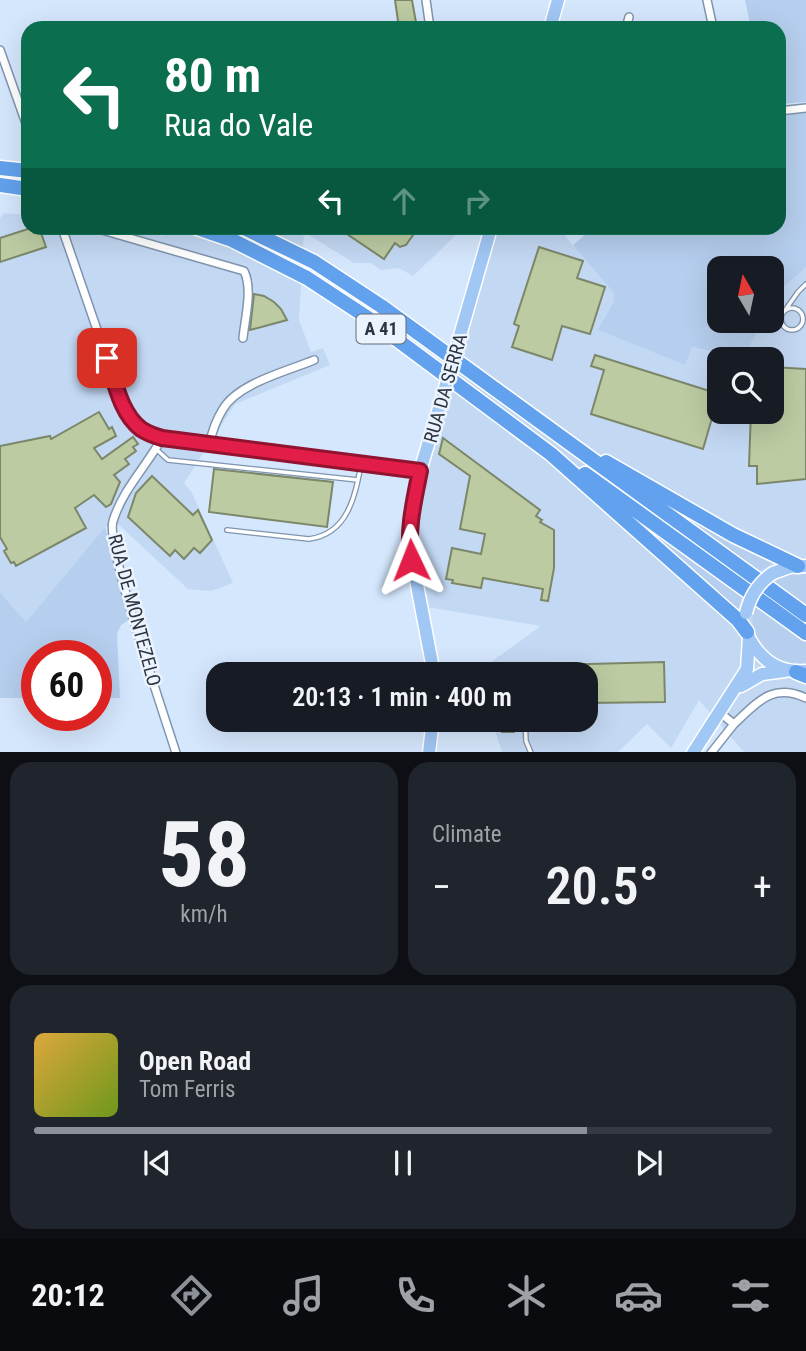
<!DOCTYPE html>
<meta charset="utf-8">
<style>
:root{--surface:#171b24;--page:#20242c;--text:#f1f3f6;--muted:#9ea1a6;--line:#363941;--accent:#8c9099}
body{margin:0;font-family:"Roboto Condensed",sans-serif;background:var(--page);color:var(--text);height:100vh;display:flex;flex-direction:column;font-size:26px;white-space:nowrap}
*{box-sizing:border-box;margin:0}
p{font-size:23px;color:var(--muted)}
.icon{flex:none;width:38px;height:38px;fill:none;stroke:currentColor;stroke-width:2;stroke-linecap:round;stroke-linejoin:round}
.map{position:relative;height:752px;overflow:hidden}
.details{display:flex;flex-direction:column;gap:10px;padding:10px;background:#0d0f14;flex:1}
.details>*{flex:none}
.guide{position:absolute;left:21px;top:21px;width:765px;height:214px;border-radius:21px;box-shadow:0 7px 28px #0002;background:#0b6e4f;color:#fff;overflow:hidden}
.needle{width:46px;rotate:351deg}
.buttons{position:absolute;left:707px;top:256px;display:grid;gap:14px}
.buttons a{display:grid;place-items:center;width:77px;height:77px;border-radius:14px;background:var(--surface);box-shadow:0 7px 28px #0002;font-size:35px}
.speed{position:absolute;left:21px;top:640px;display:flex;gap:14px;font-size:35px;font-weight:700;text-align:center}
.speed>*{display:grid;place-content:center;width:91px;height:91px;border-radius:50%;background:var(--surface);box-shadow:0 7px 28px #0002;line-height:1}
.speed .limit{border:10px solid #d22;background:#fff;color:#111}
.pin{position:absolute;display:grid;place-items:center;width:60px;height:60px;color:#fff;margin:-30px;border-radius:14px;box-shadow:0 4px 10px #0006}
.me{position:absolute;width:77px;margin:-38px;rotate:358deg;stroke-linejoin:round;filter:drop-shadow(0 0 5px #0008)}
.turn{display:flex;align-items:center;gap:24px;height:147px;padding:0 28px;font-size:32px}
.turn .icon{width:91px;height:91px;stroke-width:2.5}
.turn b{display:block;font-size:49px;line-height:60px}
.lanes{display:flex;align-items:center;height:66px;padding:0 28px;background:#0003;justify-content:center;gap:35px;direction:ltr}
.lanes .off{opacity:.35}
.big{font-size:52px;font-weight:600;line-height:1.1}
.details .card{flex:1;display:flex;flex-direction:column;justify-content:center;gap:10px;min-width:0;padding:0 24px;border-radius:21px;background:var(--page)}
.details .dial{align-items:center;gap:0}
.dial b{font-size:91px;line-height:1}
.song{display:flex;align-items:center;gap:21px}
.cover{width:84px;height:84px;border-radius:10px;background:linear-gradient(135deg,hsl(40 70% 55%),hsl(80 70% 35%))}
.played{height:7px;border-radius:4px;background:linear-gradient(90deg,var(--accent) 75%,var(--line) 75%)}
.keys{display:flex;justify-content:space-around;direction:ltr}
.heat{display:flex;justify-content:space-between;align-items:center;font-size:38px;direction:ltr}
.details .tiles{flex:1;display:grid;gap:10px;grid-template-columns:1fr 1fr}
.card:last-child{grid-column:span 2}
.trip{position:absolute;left:206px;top:662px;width:392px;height:70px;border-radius:21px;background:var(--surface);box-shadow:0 7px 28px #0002;font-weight:600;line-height:70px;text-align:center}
.tabs{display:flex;height:112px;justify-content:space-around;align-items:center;background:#090b0e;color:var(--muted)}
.tabs .icon{width:49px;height:49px}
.tabs .selected{color:var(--accent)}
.tabs b{font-size:32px;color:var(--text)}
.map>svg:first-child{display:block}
.built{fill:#c3d8f3}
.green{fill:#b6cfee}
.building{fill:#bccba2;stroke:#7c8769;stroke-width:2}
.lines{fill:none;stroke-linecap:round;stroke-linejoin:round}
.service-casing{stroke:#7f94ad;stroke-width:6}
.minor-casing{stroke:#7f94ad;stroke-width:10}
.primary-casing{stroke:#fff;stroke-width:15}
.motorway-casing{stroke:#fff;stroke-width:17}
.service{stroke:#fff;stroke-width:3.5}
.minor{stroke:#fff;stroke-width:7}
.primary{stroke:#a1c7f4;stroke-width:12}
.motorway{stroke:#62a1ed;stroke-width:14}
.primary-bridge-casing{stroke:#fff;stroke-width:15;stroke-linecap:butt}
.primary-bridge{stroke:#a1c7f4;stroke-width:12}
.route-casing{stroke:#92132f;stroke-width:18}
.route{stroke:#e11d48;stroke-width:12}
.labels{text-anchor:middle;stroke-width:5;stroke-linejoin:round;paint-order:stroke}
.shield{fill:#eaf3fe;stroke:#656d78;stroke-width:2}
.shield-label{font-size:18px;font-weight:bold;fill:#2c343f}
.street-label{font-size:19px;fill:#2c343f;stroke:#eaf3fe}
</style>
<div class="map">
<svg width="806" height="753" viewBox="0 0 806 753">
<rect width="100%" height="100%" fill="#d5e7fd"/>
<path class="built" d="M4,213L28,215V228H134L163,236L166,228H456L454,237L413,276L399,268L381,270L371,263H354L304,232L299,320L311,352L323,348L330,365L235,404L184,483L192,493L233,583L211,591L188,589L119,525L105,527L26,622L0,592V218Z
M483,228H558L614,292L613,303L599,330L685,365L691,347L739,359H719V411H772V359H743L763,320H772V305L779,292L806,267V752H744L699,700L671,748L647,724L618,752H502L491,719H586V674H489L488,664L541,626L427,607L414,523L445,404L495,231Z"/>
<path class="green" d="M745,0H806V102L779,104V28H751Z
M806,113V267L779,292L772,305V268H719V320H763L743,359L692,347L685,365L598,330L613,303L614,293L573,245L593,228H779V115Z
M662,501L707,523L773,563L760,571Z
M619,507L742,596L737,613Z
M105,527L132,618L121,625L117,634L120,698H96V656H37V698H0V592L26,622Z
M790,574H806V606L773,582Z
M755,605L806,642V664C772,667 744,639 755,605Z"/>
<path class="building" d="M395,0H412L417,28H399Z
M31,228L34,233L40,230L46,247L0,262V238Z
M338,228H418L406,245L400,247L395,243L384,259Z
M539,247L583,261L577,278L605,287L590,334L562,326L552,360L512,347L519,326L514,324Z
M254,294L264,296L274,302L281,309L287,320L250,330Z
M595,355L719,394L703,449L591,414L604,370L591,366Z
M772,367L806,369V479L757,484V466H749L751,411H772Z
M99,412L109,429L112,427L116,436L94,448L102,459L133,437L138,444L133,447L136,451L125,459L129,464L114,475L120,482L111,504L106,507L94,495L75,508L86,528L16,566L14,562L11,563L4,551L7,549L0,537V446L50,436L51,439Z
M443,438L540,510L536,516L542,520L540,522L554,530V568L548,601L541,600L543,589L483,578L481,588L452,583L453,580L446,579L452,548L481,554L485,534L460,529L470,476L439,454Z
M214,469L333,482L327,527L209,512Z
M152,476L193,515L198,510L212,540L200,553L194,548L184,559L175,550L170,556L128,517L136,493Z
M664,662L665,702L586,703V674H552V665Z
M514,719V732H502V720Z"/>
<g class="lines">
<g class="service-casing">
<path id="service" d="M781 319a11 11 0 1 1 22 0a11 11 0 1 1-22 0Z
M786,309L798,292L806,284
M156,449L168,460L358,480
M227,530L309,539C348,534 355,496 361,465
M525,719L526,741L531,753"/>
</g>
<g class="minor-casing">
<path id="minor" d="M426,0L430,28
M707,0L713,28
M626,28L629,17
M0,50L28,129
M779,111L806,108
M62,228L124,408L142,430L162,438L420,471
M95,228L244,271C253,289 245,318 243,338
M63,232L76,228
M162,438C146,467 123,489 113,521C105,545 165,717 176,753
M209,445C212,432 216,420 223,409C238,383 288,371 314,360
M719,712L734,724C757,703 772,682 806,698
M711,753L734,724"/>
</g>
<g class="primary-casing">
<path id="primary" d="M550,28L558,0
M459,339L491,228
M773,573L790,567L806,566
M749,638C761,660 779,673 804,671
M434,674L408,538L420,471L443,395
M741,686L762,674L785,671
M429,753L433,719
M693,753L747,669L749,637"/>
</g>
<g class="motorway-casing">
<path id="motorway" d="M0,168L28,171
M0,185L28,189
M197,228L232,240L307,278L368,318L551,454L738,620L747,632
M244,228L314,262L381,306L806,615
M606,462L733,535L798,566
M585,474L806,633
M796,672L806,676"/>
</g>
<use href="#service" class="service"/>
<use href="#minor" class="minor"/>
<use href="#primary" class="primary"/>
<use href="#motorway" class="motorway"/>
<g class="primary-bridge-casing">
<path id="primary-bridge" d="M443,395L459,339
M746,613C750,596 758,583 773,573"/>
</g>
<use href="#primary-bridge" class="primary-bridge"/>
</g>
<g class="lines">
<g class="route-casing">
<path id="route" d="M107,358C115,381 120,413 141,429C147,433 155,436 162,438L420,471C414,501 407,529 411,560"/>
</g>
<use href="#route" class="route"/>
</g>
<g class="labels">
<rect class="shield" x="356.5" y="314.5" width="49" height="29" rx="5"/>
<g class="shield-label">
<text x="381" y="335">A 41</text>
</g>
<g class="street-label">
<text transform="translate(445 388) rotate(-74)" y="7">RUA DA SERRA</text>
<text transform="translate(135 610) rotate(75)" y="7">RUA DE MONTEZELO</text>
</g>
</g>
</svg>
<div class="buttons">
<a><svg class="needle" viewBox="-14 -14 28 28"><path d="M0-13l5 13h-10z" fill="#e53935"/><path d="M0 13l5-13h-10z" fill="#9ea1a6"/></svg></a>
<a><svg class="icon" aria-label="search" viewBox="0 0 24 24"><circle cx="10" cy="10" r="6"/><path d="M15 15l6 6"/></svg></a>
</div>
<div class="speed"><div class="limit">60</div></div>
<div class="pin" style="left:107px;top:358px;background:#d93025"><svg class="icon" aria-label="arrive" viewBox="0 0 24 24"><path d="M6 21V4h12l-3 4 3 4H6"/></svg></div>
<svg class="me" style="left:411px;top:560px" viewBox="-20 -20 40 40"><path d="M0-17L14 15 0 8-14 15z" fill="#e11d48" stroke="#fff" stroke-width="4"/></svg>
<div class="trip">20:13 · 1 min · 400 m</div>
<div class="guide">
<div class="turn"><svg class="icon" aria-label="left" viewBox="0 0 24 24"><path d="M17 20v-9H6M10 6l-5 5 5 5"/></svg><div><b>80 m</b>Rua do Vale</div></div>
<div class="lanes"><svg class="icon" aria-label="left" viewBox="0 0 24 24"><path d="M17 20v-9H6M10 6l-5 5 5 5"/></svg><svg class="icon off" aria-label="ahead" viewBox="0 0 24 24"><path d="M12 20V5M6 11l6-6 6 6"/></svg><svg class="icon off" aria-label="right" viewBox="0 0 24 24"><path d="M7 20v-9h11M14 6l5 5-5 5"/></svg></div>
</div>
</div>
<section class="details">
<div class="tiles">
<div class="card dial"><b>58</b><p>km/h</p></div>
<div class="card"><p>Climate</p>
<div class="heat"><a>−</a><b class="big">20.5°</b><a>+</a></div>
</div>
<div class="card">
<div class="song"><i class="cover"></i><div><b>Open Road</b><p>Tom Ferris</p></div></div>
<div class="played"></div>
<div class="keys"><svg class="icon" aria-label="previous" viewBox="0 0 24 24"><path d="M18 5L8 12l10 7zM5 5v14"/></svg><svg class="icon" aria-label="pause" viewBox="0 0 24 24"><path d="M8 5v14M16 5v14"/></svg><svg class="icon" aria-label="next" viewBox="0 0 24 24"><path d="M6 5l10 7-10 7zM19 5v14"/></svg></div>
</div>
</div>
</section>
<nav class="tabs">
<b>20:12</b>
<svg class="icon selected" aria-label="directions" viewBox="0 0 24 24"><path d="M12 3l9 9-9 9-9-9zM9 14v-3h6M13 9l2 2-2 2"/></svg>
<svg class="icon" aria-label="music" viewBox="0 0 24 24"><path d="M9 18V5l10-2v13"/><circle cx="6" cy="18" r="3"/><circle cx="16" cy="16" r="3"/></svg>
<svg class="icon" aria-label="phone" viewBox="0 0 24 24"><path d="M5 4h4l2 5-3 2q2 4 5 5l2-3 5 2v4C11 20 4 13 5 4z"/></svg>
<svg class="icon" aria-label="climate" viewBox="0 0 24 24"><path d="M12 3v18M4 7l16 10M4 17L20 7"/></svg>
<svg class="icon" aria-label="car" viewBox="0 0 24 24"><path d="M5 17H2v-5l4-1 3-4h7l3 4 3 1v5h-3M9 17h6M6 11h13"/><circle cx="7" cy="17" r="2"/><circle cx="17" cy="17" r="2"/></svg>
<svg class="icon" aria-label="filters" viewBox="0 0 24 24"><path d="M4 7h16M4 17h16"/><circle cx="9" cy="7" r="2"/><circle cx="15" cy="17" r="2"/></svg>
</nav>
